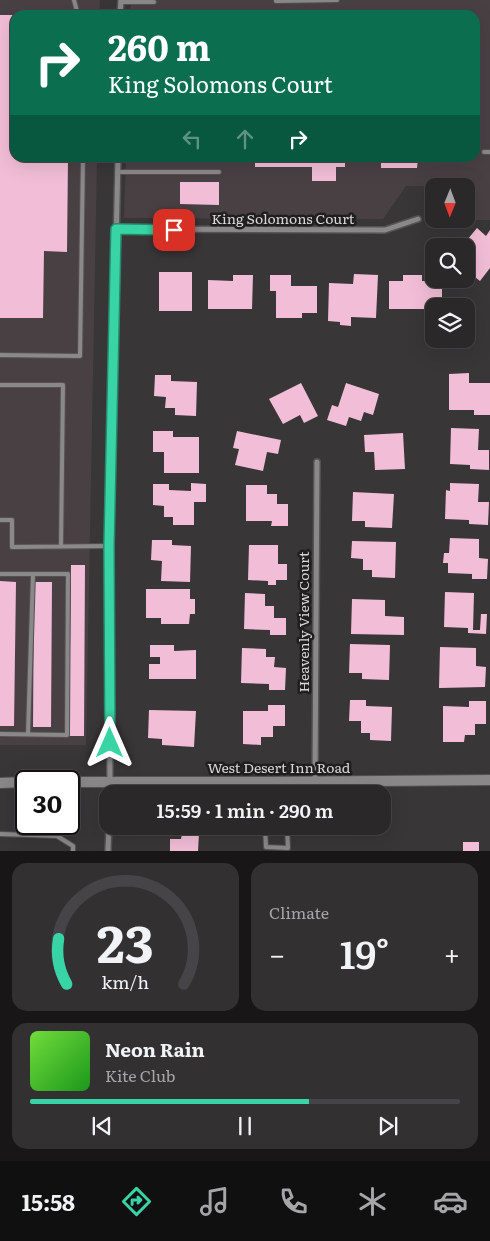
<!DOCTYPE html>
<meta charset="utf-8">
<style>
:root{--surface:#2b282a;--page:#333032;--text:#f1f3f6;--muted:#a6a6a8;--line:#474447;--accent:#39d4a5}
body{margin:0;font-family:Literata,serif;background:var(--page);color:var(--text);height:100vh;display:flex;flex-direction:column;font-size:19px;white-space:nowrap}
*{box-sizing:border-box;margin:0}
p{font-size:16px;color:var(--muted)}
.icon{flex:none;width:28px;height:28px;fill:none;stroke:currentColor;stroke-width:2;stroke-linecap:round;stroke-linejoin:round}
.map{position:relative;height:851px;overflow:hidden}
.side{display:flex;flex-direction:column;gap:12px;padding:12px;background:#181617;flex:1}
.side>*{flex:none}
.guide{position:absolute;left:10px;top:10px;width:470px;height:152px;border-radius:15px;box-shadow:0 5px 20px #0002,0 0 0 1px var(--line);background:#0b6e4f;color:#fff;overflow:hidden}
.needle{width:32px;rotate:181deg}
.fabs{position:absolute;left:425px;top:178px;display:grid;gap:10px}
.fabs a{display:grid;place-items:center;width:50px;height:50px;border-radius:10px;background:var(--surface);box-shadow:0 5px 20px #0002,0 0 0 1px var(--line);font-size:25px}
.speed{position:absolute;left:15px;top:770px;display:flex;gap:10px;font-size:25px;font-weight:700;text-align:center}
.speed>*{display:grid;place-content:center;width:65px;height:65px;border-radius:50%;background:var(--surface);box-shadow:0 5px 20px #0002,0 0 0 1px var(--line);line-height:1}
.speed .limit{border:2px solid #111;border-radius:8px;background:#fff;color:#111}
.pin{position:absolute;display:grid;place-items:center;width:42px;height:42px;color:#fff;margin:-21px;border-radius:10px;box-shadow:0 2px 8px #0006}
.me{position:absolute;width:55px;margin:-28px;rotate:0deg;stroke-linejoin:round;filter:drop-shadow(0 0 4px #0008)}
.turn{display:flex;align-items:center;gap:18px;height:105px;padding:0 15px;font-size:22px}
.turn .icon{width:65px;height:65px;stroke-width:2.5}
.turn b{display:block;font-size:35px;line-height:42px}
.lanes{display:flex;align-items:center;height:48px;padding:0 15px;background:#0003;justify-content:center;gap:25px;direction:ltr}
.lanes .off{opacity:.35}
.big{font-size:38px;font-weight:600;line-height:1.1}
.side .card{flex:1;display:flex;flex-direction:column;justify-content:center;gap:8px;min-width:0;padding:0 18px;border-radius:15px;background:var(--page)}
.side .dial{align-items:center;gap:0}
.dial svg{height:130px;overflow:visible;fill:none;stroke:var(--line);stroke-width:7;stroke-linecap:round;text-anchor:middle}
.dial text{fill:var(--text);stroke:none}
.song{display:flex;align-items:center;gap:15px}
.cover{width:60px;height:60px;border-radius:8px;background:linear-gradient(135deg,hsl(100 70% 55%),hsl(120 70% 35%))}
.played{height:5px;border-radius:2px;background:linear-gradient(90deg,var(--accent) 65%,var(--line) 65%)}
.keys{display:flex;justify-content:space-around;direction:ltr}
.heat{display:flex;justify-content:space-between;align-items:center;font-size:28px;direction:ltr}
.side .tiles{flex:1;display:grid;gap:12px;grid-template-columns:1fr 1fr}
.card:last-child{grid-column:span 2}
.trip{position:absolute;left:99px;top:785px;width:292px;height:50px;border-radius:15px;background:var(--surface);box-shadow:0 5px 20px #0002,0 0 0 1px var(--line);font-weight:600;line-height:50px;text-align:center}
.tabs{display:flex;height:80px;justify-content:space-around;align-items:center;background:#111011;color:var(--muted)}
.tabs .icon{width:35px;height:35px}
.tabs .on{color:var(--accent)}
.tabs b{font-size:22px;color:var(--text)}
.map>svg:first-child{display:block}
.built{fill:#494044}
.building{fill:#f2bed7}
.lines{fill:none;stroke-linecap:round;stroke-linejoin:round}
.service-casing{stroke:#545253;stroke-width:6}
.minor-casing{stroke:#545253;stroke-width:8}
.secondary-casing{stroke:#545253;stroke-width:12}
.service{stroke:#8b8889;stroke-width:4}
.minor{stroke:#8b8889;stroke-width:5}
.secondary{stroke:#8b8889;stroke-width:10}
.route-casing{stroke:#258a6b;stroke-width:12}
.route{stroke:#39d4a5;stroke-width:9}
.labels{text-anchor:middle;stroke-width:5;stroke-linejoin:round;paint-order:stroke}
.street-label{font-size:14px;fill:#d9d7d8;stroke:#201e1f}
</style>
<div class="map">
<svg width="490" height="851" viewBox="0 0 490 851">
<rect width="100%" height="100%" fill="#393638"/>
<path class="built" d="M0,0H100L99,15H15V158H97L86,745H0Z
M131,0H490V220H459L458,219H466V186H406L383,219L124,218L126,158H475V15H130Z"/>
<path class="building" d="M307,11L379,12V15H307Z
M0,15H15V158H68L67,252L44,251L43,318H0Z
M231,158H345V167H336V181H312V167H255V161H231Z
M381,158H418L417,168H381Z
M180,182H219V205L180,204Z
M477,228L486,236L490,230V268L480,281L466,270V264L474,255L466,249V246H462Z
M159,272H192V311H159Z
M354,274L378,275L376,318L351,317V326L340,325V322L328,321L329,283L353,284Z
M233,275H253L252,309H208V280L233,281Z
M270,275H291V286H317V313H302V318H276V291H270Z
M403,275H422V281H442V306H434V309H389V281H403Z
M469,373V383H490V415H474V410H449V374Z
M155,375H171V381L197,382L196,416L175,415V408H165L166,397L154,396Z
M301,383L318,416L304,423L300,415L283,424L269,399Z
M346,383L379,394L373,415L364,412L361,421L349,417L346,426L327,420L332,405L338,407Z
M451,428L479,429L478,450H489V470L470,469V465L450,464Z
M153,431H173V437H199V473H164V452H153Z
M237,431L281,440L278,454L267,452L263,471L235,465L239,449L233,448Z
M403,433L405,469L375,470L374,452H365L364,435Z
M191,483L206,484V502H194V525H173V517H164V506L153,505V484H169V490L191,491Z
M450,483L479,484L478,502H489L488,525L469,524V520L445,519L446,490L450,491Z
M246,485H267V494H277V504H288V526H271L272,521H246Z
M353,492L394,494L392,528L365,527V521H352Z
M450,538L479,539V558L488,559L487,579H472V574L448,573V563H443L444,553H449Z
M152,540H172V545L191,546L190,582L161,581L162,561L151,560Z
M352,541L396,542L395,578L372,577V570H363V559L351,558Z
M249,545H278V564H287V580H276V585H268V581L248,580Z
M71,565H85L84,736H69Z
M0,581L16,582L14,726H0Z
M34,582H52L51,727H33Z
M146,589H190V599H195V614H190L189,624H161V618H146Z
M445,592L474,593L473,630H480L481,614H487L486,634L468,633V628L444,627Z
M245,593L265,594V606H274V618H286V635H270V630L244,629Z
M352,599L385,600V616L404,617V635L351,634Z
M350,644L390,645L389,680L362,679V673H349Z
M150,645H174V651L196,650V679H149V664H160V657H150Z
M440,647L476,648V666L486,667L485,687L439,688Z
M242,648L266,649V657H275L274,667L286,668L285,690H269V684L241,683Z
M350,700H366V706L392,707L391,741L370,740V733H361V721H349Z
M469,701H486V724H475V735H465L464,742H443V706L469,707Z
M268,705H285V726H273V737H261V745L243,744V711H268Z
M149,710L196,711L194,747L162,745V739L148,738Z
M182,834H199L198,851H170V839H181Z
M463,842H479V851H463Z"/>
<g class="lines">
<g class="service-casing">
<path id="service" d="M74,0L78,15
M276,0V1L337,0
M121,2H154
M484,152H490
M117,172H219
M0,355L80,356L83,158
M0,385H63L61,546
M0,520H12V547L109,546
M0,574H68L67,735L0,734
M28,734L33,574
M267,794L268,782
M265,827H287L288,848L266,847L265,827V826
M0,834L57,836V824
M57,836L73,846V851"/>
</g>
<g class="minor-casing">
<path id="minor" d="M120,15L121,0
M117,229L385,230L418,219
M315,781L317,462
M110,794L109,546L118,158
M108,851L109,826"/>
</g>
<g class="secondary-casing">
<path id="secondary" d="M69,782H268L490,780
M0,783L26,782"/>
</g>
<use href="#service" class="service"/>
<use href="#minor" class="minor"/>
<use href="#secondary" class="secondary"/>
</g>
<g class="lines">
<g class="route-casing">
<path id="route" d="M110,743L109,546L116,229L174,230"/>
</g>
<use href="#route" class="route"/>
</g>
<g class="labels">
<g class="street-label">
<text x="283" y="224">King Solomons Court</text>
<text transform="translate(304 622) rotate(-90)" y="5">Heavenly View Court</text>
<text x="279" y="773">West Desert Inn Road</text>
</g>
</g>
</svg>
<div class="fabs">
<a><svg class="needle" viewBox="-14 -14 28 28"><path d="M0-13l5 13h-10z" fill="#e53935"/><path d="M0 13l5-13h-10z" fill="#a6a6a8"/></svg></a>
<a><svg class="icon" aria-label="search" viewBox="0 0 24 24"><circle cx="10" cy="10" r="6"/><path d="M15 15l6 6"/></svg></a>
<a><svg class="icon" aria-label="layers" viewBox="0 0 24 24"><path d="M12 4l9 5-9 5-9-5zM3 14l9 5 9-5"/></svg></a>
</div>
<div class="speed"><div class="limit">30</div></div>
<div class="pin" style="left:174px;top:230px;background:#d93025"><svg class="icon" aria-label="arrive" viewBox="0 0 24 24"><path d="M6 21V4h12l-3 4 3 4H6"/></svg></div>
<svg class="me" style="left:110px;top:743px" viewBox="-20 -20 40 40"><path d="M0-17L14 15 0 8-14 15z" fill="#39d4a5" stroke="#fff" stroke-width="4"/></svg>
<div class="trip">15:59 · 1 min · 290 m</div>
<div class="guide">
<div class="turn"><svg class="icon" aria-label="right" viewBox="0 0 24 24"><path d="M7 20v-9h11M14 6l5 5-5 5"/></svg><div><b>260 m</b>King Solomons Court</div></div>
<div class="lanes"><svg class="icon off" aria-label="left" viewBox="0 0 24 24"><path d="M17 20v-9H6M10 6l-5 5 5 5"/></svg><svg class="icon off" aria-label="ahead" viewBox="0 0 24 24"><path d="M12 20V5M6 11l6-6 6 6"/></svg><svg class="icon" aria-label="right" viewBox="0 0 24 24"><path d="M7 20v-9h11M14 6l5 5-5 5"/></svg></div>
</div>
</div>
<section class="side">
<div class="tiles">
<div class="card dial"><svg viewBox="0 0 100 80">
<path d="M14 69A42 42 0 1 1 86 69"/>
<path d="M14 69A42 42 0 0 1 9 41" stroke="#39d4a5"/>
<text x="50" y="56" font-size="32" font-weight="700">23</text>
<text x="50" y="72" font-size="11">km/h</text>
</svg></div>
<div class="card"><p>Climate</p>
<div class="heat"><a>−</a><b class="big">19°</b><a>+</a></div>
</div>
<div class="card">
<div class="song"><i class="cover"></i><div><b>Neon Rain</b><p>Kite Club</p></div></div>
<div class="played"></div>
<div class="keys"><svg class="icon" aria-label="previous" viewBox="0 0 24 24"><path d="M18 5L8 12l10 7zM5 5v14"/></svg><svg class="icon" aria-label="pause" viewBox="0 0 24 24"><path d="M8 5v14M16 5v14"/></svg><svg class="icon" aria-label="next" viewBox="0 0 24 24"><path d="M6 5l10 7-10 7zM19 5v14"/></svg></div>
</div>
</div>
</section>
<nav class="tabs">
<b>15:58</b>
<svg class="icon on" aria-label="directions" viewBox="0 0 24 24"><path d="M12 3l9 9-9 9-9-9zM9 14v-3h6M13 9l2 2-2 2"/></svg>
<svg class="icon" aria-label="music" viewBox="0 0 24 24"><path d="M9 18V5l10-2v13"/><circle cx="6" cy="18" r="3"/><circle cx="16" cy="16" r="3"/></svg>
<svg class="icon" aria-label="phone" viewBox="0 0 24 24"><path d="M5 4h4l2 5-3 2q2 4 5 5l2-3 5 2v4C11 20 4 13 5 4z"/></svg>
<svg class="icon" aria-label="climate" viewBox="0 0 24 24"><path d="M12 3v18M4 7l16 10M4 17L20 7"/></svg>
<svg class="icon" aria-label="car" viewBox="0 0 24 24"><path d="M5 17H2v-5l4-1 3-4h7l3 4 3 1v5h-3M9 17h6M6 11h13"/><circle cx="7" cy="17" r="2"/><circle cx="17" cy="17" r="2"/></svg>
</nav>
